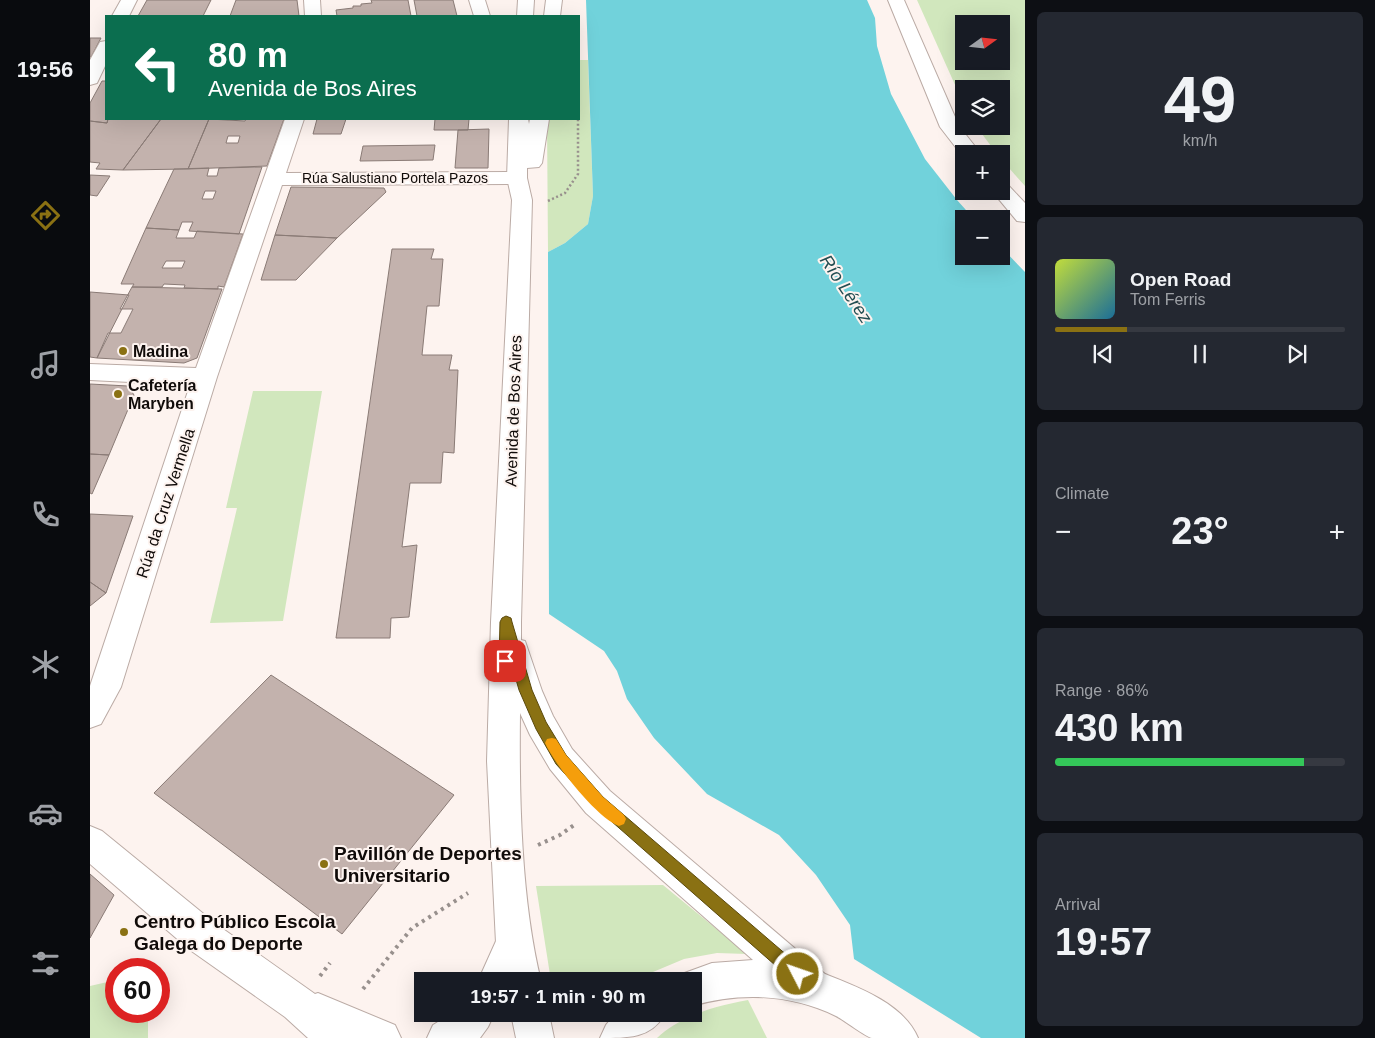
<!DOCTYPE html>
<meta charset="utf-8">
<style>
:root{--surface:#171b24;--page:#242831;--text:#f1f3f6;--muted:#9ea1a6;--line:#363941;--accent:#8a7113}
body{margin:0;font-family:Helvetica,sans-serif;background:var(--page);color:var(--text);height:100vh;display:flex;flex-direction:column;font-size:19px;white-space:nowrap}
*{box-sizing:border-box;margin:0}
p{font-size:16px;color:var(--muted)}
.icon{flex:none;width:28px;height:28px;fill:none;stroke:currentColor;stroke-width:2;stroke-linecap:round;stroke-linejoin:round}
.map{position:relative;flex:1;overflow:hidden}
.side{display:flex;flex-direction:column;gap:12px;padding:12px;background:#0d0f14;width:350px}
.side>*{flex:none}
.top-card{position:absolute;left:15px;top:15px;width:475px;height:105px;border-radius:0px;box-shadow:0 5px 20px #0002;background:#0b6e4f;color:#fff;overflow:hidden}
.needle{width:32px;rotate:75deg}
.controls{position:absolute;left:865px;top:15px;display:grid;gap:10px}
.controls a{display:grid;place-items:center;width:55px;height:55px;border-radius:0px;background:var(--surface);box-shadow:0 5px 20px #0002;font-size:25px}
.speed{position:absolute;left:15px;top:958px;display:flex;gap:10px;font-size:25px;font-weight:700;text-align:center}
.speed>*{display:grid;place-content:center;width:65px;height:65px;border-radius:50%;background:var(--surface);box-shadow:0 5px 20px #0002;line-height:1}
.speed .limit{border:8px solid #d22;background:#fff;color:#111}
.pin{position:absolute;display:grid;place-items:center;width:42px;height:42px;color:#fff;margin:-21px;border-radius:10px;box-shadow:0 2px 8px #0006}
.me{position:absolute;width:55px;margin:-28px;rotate:311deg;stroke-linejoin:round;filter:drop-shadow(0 0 4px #0008)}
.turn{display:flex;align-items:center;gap:18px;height:105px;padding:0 20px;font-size:22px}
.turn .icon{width:65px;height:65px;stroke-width:2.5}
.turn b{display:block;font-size:35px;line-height:42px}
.big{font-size:38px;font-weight:800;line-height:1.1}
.side .widget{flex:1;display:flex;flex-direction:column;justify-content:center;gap:8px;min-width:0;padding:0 18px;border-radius:8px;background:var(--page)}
.side .dial{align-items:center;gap:0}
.dial b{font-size:65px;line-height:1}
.song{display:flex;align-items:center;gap:15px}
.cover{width:60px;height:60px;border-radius:8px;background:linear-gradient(135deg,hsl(70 70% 55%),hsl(200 70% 35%))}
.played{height:5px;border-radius:2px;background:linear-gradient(90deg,var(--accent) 25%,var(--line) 25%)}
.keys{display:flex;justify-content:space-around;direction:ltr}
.heat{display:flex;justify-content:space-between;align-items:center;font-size:28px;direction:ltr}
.charge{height:8px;border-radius:4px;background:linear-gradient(90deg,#34c759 86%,var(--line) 0)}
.trip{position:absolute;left:324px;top:972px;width:288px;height:50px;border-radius:0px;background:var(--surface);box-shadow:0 5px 20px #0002;font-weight:800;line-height:50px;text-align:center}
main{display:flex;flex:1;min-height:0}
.tabs{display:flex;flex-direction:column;width:90px;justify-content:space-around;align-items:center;background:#090b0e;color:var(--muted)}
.tabs .icon{width:35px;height:35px}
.tabs .current{color:var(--accent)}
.tabs b{font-size:22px;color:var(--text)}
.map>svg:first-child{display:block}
.green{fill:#d1e7bd;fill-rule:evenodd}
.water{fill:#71d2db}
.building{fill:#c3b2ad;stroke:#8a7b76;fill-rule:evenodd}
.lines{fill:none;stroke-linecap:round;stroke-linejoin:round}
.street-casing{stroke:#bbaba5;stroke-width:2}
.primary-casing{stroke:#bbaba5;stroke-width:2}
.path-far1{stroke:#98908d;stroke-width:2.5;stroke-dasharray:2 2.5;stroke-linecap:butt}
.path{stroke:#98908d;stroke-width:4;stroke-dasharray:3 4.5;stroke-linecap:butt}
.street{fill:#fff;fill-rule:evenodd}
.primary{fill:#fff;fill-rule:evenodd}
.route{fill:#8a7113;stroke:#5a490c}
.slow{fill:#f59e0b}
.poi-dot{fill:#8a7113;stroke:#fdf3ef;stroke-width:2}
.labels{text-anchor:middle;stroke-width:4;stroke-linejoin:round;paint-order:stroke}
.far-street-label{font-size:14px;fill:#100b09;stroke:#fdf3ef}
.poi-label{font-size:16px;font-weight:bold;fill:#100b09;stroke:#fdf3ef;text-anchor:start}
.street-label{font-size:16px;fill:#100b09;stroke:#fdf3ef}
.water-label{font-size:18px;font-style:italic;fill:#214d51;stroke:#fdf3ef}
.near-poi-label{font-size:19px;font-weight:bold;fill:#100b09;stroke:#fdf3ef;text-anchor:start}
</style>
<main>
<nav class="tabs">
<b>19:56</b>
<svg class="icon current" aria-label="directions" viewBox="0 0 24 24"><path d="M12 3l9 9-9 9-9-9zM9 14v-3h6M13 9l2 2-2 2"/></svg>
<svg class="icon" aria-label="music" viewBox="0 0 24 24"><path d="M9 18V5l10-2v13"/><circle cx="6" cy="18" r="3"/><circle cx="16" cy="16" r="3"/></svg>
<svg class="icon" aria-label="phone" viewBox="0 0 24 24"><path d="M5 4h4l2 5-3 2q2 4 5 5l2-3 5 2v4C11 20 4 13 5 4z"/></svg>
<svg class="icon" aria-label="climate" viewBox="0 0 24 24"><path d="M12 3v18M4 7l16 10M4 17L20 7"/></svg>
<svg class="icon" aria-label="car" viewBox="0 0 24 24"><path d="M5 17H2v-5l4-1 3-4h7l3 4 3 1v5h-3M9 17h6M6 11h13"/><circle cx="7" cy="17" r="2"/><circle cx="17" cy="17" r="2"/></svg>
<svg class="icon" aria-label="filters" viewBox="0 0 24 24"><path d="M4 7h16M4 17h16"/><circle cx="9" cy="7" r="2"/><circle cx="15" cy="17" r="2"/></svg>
</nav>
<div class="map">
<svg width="935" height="1038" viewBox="0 0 935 1038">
<rect width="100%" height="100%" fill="#fdf3ef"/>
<path class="green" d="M827,0H935V186L911,159V154H907L886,126H911V89H874V105ZM874,24H911V61H874Z
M489,60H498L503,196L498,224L475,243L458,252L457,121L458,119H489Z
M163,391H232L193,621L120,623L147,508H136Z
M573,885L657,954L627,953L594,959L563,972L550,981H461L446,886Z
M26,980V1011H58V1038H0V986Z
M658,1000L677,1038H567C592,1015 625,1006 658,1000Z"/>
<path class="water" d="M496,0H777L785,18L787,46L801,94L835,159L867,200L884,219H874V256H911V247L935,272V1038H891L764,959L760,925L726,875L689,835L617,794L564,738L537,699L527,671L514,651L459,614L458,252L475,243L498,224L503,196Z"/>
<path class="building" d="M57,0H121L113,16H48Z
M146,0H207L209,16H140Z
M281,0H318L321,16H247L246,10L263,8V6H271V4L282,3Z
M324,0H363L367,16H327Z
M0,38H11L1,57H0Z
M12,81H16V119H29H18L17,123L0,121V103Z
M18,119H71L33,170L6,169L10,163L0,162V121L17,123Z
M71,119H119L98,169L33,170Z
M119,119L155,121L156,119H194L177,166L98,169ZM138,136H150L148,143H136Z
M227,119H256L251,134H223Z
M345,119H379L378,130H344Z
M399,129L398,168H365L368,130Z
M345,145L343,160L270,161L273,146Z
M172,167L149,234L99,231L103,222H92L89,230L56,228L84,169L119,168L117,176H127L129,168ZM115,191H126L123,199H112Z
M0,175L20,176L7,196L0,195Z
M201,187L294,188L296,192L247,238L185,235Z
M56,228L89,230L86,238H104L107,231L153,234L134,287L128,286V289L94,288L95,285L74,284L72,287H42L44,284H31ZM76,261H95L92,268H72Z
M185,235L247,238L206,280H171Z
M302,249H344L341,259H353L349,306H337L332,355H362L359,370H368L364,453L353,452L351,483H320L312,547L327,545L319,617L301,618L300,638H246Z
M42,287L132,289L107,358L94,363L7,358L18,333H31L43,309H30Z
M0,292L39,295L7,358L0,357Z
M0,384L38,386L44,395L19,455L0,454Z
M0,454L19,455L2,494L0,493Z
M0,514L43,516L16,593L0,582Z
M0,582L16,593L0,606Z
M181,675L364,795L252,934L64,793Z
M0,874L24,895L0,938Z"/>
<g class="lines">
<g class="street-casing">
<path id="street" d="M31,0H47L39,16H22Z
M214,0H230L231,16H215Z
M379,0H395L400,16H384Z
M798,0H814L869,126L891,154H874V158L850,127Z
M16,41V64L7,83L0,85V60L10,42Z
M195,119H214L196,173L427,172L434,174L437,178L434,182L427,184L192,185L127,377L31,687L11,724L0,728V686L100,385L0,380V364L106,368Z
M911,183L918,185L935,203V222L927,221L902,191H911Z
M0,826L12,831L126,924L225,994L228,993L305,1025L311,1038H218L195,1017L100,950L0,864Z
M424,925L437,930L442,943L425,981H388L411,930Z
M361,1014H404L398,1027L390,1038H337L343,1025Z"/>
</g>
<g class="primary-casing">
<path id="primary" d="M428,0H444L443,16H427Z
M456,0H472L470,16H454Z
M419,119H438L439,124L440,119H459L452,163L449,167L437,168V178L442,200L431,622V640L435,641L452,691L463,716L482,749L520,791L735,974C768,987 814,1004 828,1038C813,1038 796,1038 782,1038C776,1037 754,1020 746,1016C700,994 650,992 602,1006V981H586L589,975L622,963L663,960L496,813L460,769L440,735L430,713C429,798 431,899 451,981H415L406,943L397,761L401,622L422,200L417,178Z
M421,1014H459L464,1038H426Z
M525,1014H575C561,1038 540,1038 510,1038L516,1025Z"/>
</g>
<path class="path-far1" d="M458,201L475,193L488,174V119"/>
<path class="path" d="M448,845L470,835L484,825
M230,976L240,963
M273,989L322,928L378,893"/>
<use href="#street" class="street"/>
<use href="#primary" class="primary"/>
</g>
<path class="route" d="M416,616L421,618L422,622L442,690L456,722L476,755L513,797L713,969L715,974L713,980L708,982L702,980L504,806L466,764L446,729L429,690L421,662L415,667L411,665L409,661L410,622L412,618Z"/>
<path class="slow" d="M462,738L466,739L476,755L513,797L534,815L536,819L534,824L529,826C507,818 465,765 455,743L457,739Z"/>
<g class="poi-dot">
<circle cx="33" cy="351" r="5"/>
<circle cx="28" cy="394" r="5"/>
<circle cx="234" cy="864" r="5"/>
<circle cx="34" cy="932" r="5"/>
</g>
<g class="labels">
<g class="far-street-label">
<text x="305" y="183">Rúa Salustiano Portela Pazos</text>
</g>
<g class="poi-label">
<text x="43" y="357">Madina</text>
<text x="38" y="391">Cafetería<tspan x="38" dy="18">Maryben</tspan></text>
</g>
<g class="street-label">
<text transform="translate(423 411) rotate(-88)" y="6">Avenida de Bos Aires</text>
<text transform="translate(75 503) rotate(-72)" y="6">Rúa da Cruz Vermella</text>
</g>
<g class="water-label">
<text transform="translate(756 289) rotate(56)" y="6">Río Lérez</text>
</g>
<g class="near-poi-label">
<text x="244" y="860">Pavillón de Deportes<tspan x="244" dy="22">Universitario</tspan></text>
<text x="44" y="928">Centro Público Escola<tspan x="44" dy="22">Galega do Deporte</tspan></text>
</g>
</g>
</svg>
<div class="controls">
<a><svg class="needle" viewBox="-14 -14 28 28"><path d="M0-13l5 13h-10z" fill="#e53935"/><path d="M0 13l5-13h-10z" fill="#9ea1a6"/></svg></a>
<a><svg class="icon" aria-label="layers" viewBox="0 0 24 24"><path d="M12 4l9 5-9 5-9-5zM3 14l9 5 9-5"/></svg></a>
<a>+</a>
<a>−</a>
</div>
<div class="speed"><div class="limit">60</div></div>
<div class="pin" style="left:415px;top:661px;background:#d93025"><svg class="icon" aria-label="arrive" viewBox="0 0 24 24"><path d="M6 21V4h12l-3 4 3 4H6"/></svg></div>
<svg class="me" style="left:708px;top:974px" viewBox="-20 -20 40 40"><circle r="17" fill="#8a7113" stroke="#fff" stroke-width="3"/><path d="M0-11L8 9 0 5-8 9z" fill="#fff"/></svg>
<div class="trip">19:57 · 1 min · 90 m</div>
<div class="top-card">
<div class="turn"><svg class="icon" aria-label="left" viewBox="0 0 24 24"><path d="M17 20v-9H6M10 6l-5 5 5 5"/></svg><div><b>80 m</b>Avenida de Bos Aires</div></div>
</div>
</div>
<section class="side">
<div class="widget dial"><b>49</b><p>km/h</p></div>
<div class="widget">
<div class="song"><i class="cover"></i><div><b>Open Road</b><p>Tom Ferris</p></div></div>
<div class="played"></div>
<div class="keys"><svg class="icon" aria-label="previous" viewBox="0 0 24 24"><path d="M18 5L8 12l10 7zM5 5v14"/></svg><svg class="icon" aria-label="pause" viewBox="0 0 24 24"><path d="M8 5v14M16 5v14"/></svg><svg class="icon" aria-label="next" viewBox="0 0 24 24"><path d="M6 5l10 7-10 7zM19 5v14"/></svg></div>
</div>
<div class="widget"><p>Climate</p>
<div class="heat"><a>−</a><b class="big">23°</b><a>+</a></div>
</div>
<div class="widget"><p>Range · 86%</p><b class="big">430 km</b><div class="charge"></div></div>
<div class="widget"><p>Arrival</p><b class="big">19:57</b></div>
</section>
</main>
